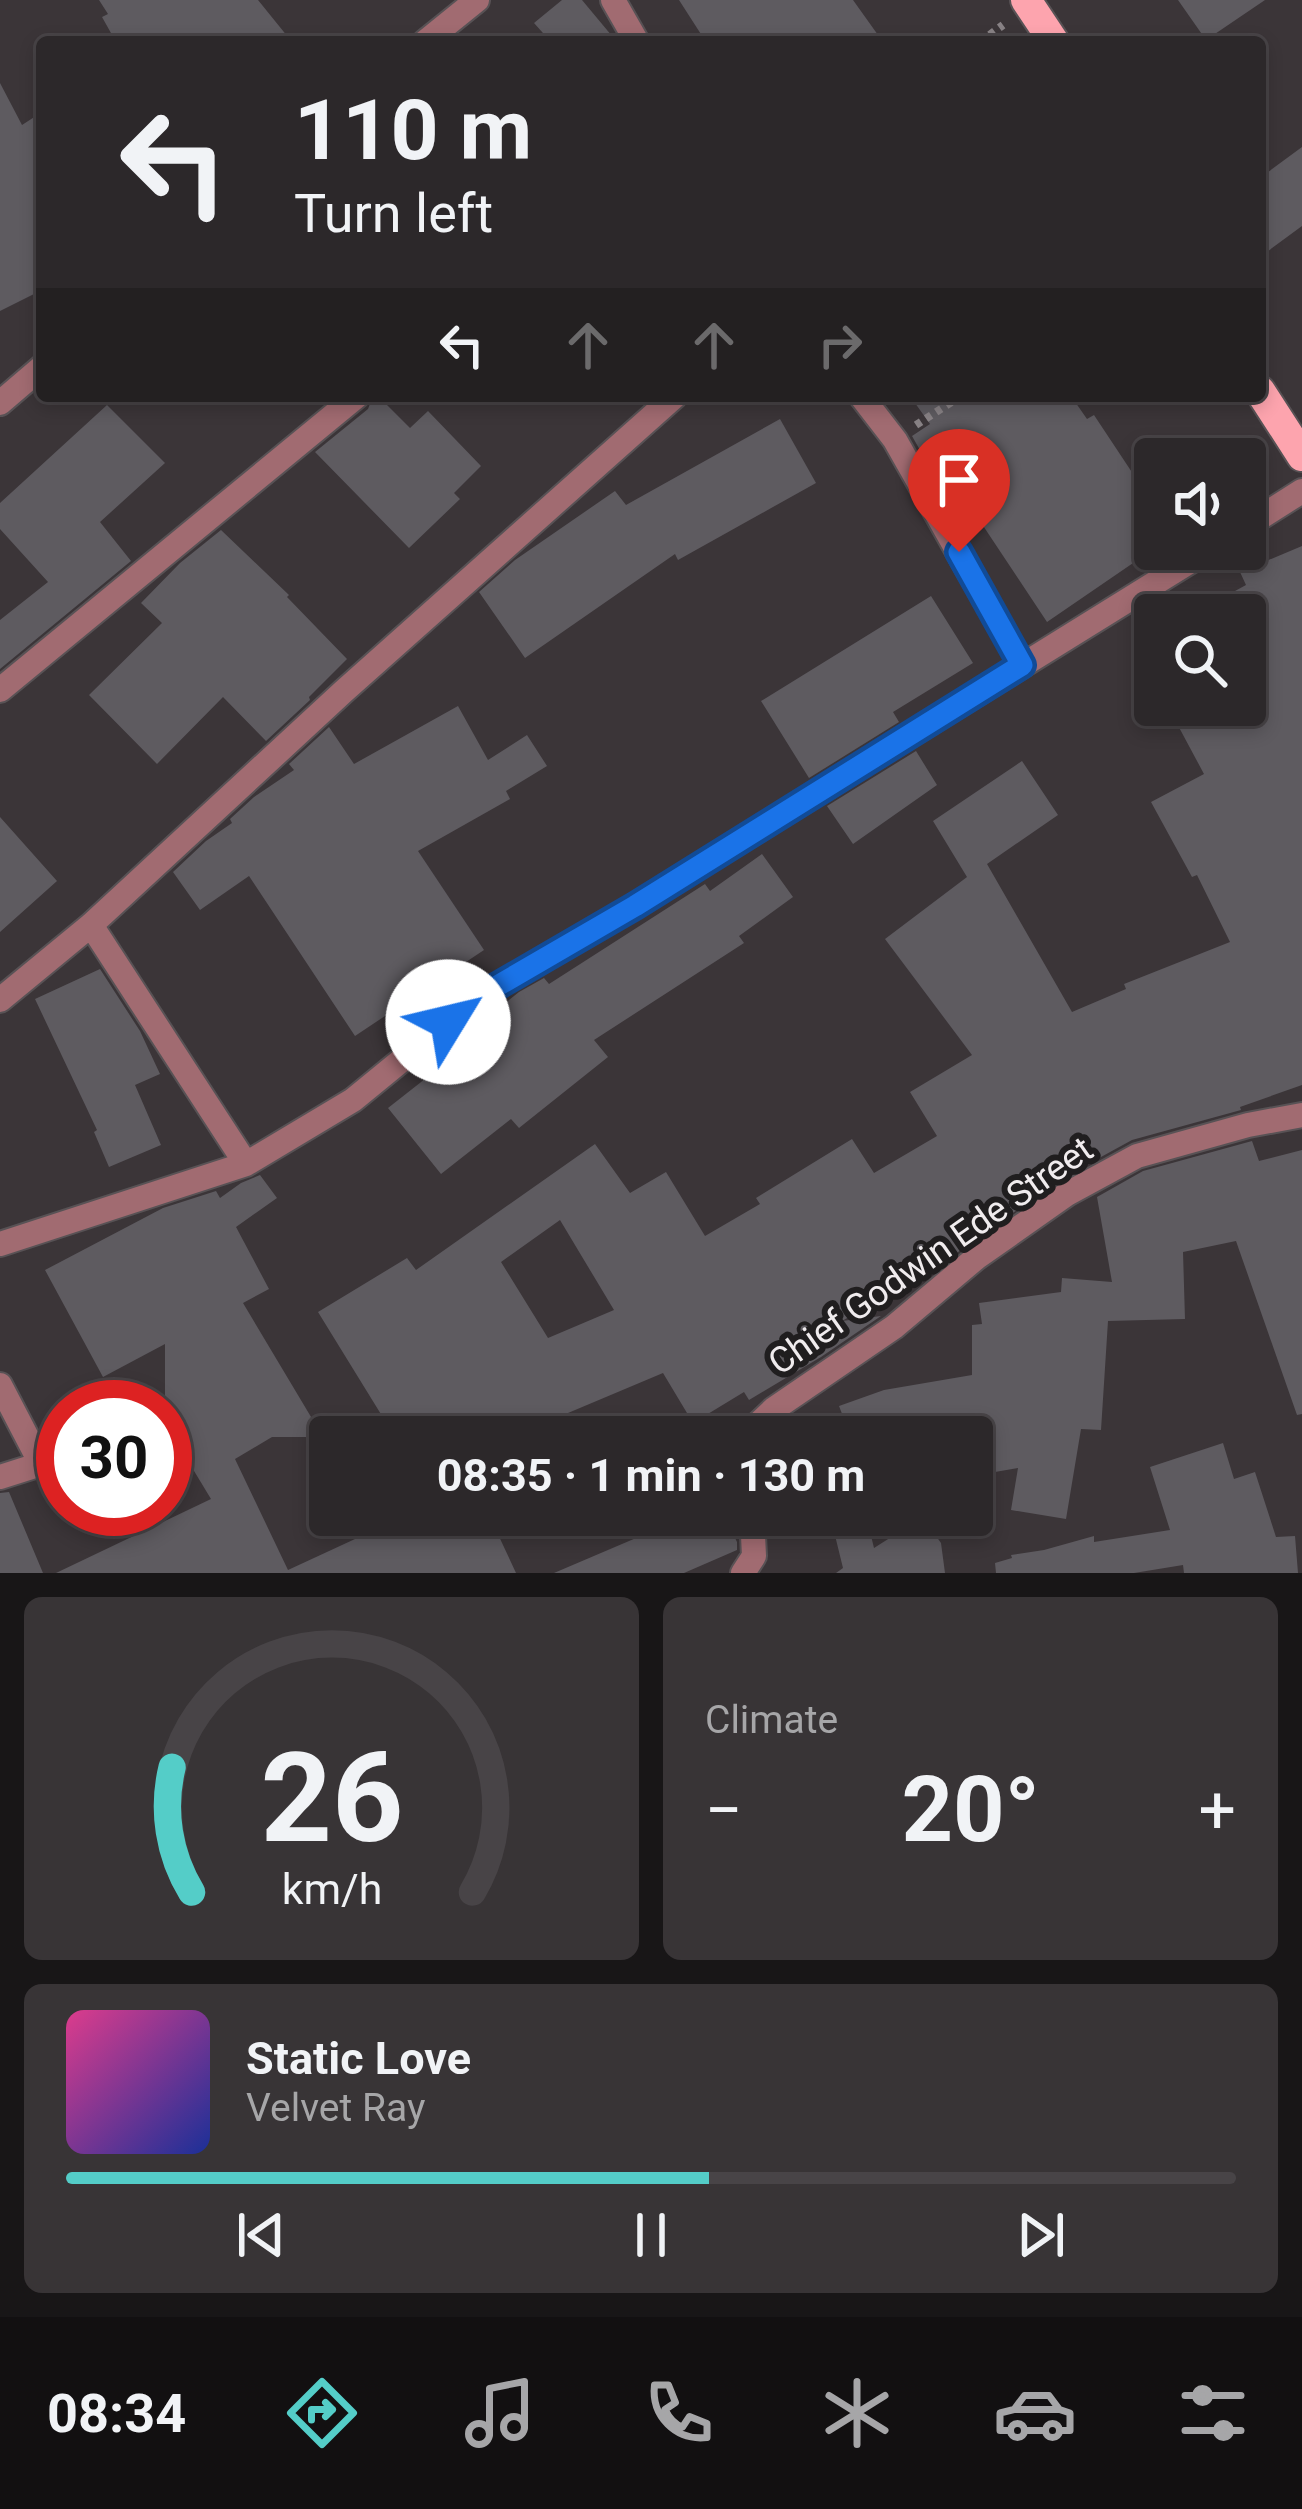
<!DOCTYPE html>
<meta charset="utf-8">
<style>
:root{--surface:#2c282a;--page:#383436;--text:#f1f3f6;--muted:#a6a6a8;--line:#484447;--accent:#54cdc8}
body{margin:0;font-family:Roboto,sans-serif;background:var(--page);color:var(--text);height:100vh;display:flex;flex-direction:column;font-size:45px;white-space:nowrap}
*{box-sizing:border-box;margin:0}
p{font-size:39px;color:var(--muted)}
.icon{flex:none;width:66px;height:66px;fill:none;stroke:currentColor;stroke-width:2;stroke-linecap:round;stroke-linejoin:round}
.map{position:relative;height:1573px;overflow:hidden}
.sheet{display:flex;flex-direction:column;gap:24px;padding:24px;background:#181617;flex:1}
.sheet>*{flex:none}
.hud{position:absolute;left:36px;top:36px;width:1230px;height:366px;border-radius:12px;box-shadow:0 6px 18px #0003,0 0 0 3px var(--line);background:#2c282a;color:var(--text);overflow:hidden}
.controls{position:absolute;left:1134px;top:438px;display:grid;gap:24px}
.controls a{display:grid;place-items:center;width:132px;height:132px;border-radius:12px;background:var(--surface);box-shadow:0 6px 18px #0003,0 0 0 3px var(--line);font-size:60px}
.speed{position:absolute;left:36px;top:1380px;display:flex;gap:24px;font-size:60px;font-weight:700;text-align:center}
.speed>*{display:grid;place-content:center;width:156px;height:156px;border-radius:50%;background:var(--surface);box-shadow:0 6px 18px #0003,0 0 0 3px var(--line);line-height:1}
.speed .limit{border:18px solid #d22;background:#fff;color:#111}
.pin{position:absolute;display:grid;place-items:center;width:102px;height:102px;color:#fff;margin:-123px -51px;border-radius:50% 50% 50% 0;rotate:-45deg;box-shadow:0 0 12px #0007}
.pin .icon{rotate:45deg}
.me{position:absolute;width:132px;margin:-66px;rotate:54deg;stroke-linejoin:round;filter:drop-shadow(0 0 9px #0008)}
.turn{display:flex;align-items:center;gap:42px;height:252px;padding:0 60px;font-size:54px}
.turn .icon{width:156px;height:156px;stroke-width:2.5}
.turn b{display:block;font-size:84px;line-height:102px}
.lanes{display:flex;align-items:center;height:114px;padding:0 60px;background:#0003;justify-content:center;gap:60px;direction:ltr}
.lanes .off{opacity:.35}
.big{font-size:90px;font-weight:700;line-height:1.1}
.sheet .card{flex:1;display:flex;flex-direction:column;justify-content:center;gap:18px;min-width:0;padding:0 42px;border-radius:18px;background:var(--page)}
.sheet .dial{align-items:center;gap:0}
.dial svg{height:312px;overflow:visible;fill:none;stroke:var(--line);stroke-width:7;stroke-linecap:round;text-anchor:middle}
.dial text{fill:var(--text);stroke:none}
.song{display:flex;align-items:center;gap:36px}
.cover{width:144px;height:144px;border-radius:18px;background:linear-gradient(135deg,hsl(330 70% 55%),hsl(230 70% 35%))}
.played{height:12px;border-radius:6px;background:linear-gradient(90deg,var(--accent) 55%,var(--line) 55%)}
.keys{display:flex;justify-content:space-around;direction:ltr}
.heat{display:flex;justify-content:space-between;align-items:center;font-size:66px;direction:ltr}
.sheet .tiles{flex:1;display:grid;gap:24px;grid-template-columns:1fr 1fr}
.card:last-child{grid-column:span 2}
.trip{position:absolute;left:309px;top:1416px;width:684px;height:120px;border-radius:12px;background:var(--surface);box-shadow:0 6px 18px #0003,0 0 0 3px var(--line);font-weight:700;line-height:120px;text-align:center}
.tabs{display:flex;height:192px;justify-content:space-around;align-items:center;background:#121011;color:var(--muted)}
.tabs .icon{width:84px;height:84px}
.tabs .on{color:var(--accent)}
.tabs b{font-size:54px;color:var(--text)}
.map>svg:first-child{display:block}
.building{fill:#5e5b60;fill-rule:evenodd}
.lines{fill:none;stroke-linecap:round;stroke-linejoin:round}
.street-casing{stroke:#585255;stroke-width:28}
.primary-casing{stroke:#585255;stroke-width:34}
.path{stroke:#888285;stroke-width:8;stroke-dasharray:6 6;stroke-linecap:butt}
.street{stroke:#a16b71;stroke-width:24}
.primary{stroke:#fda4ae;stroke-width:30}
.route-casing{stroke:#114b97;stroke-width:30}
.route{stroke:#1a73e8;stroke-width:21}
.labels{text-anchor:middle;stroke-width:12;stroke-linejoin:round;paint-order:stroke}
.street-label{font-size:36px;fill:#f0ecee;stroke:#201e1f}
</style>
<div class="map">
<svg width="1302" height="1573" viewBox="0 0 1302 1573">
<rect width="100%" height="100%" fill="#3b3538"/>
<path class="building" d="M99,0H258L292,42H116L102,17L108,14Z
M562,0H582L617,42H551L534,23Z
M679,0H853L883,42H706Z
M1178,0H1265L1206,40Z
M0,83L22,125L42,112V290L0,311Z
M1302,147V226L1260,257V178Z
M373,396H378L410,428L428,411L481,466L454,493L460,499L409,548L315,452L368,409Z
M910,396H1071L1087,419L1094,415L1155,507V548L1047,622L954,482L942,489L912,436L930,424Z
M107,405L165,463L100,522L131,561L0,669V620L48,582L0,529V503Z
M780,419L816,483L678,560L675,554L525,658L479,592L515,560L615,491L626,505Z
M221,530L289,595L287,597L347,659L309,697L310,700L266,741L223,697L157,764L89,695L162,623L141,603L180,563Z
M1302,546V1085L1240,1107L1241,1110L1132,1140L1059,1180L951,1257L945,1261L941,1254L863,1302L866,1307L842,1321L881,1316L821,1357L749,1400L744,1392L693,1423L663,1373L511,1437H395L318,1312L407,1258L416,1270L595,1144L630,1193L666,1172L705,1236L760,1204L756,1198L852,1139L874,1173L937,1136L910,1092L972,1055L885,939L967,877L933,821L1022,761L1058,815L987,864L1072,1012L1126,989L1124,984L1230,942L1197,875L1192,877L1151,802L1204,774L1167,705H1245V615H1191L1246,585L1240,572ZM560,1220L614,1310L548,1338L501,1262Z
M931,596L973,663L893,712L899,722L809,778L761,701Z
M458,706L488,760L527,735L547,766L506,791L510,799L418,851L484,950L355,1036L249,876L200,910L173,872L206,841L232,823L230,819L254,797L294,770L289,764L329,727L354,764Z
M916,751L937,785L853,844L827,806Z
M0,817L57,881L0,932Z
M762,854L793,897L739,936L744,943L594,1040L608,1057L519,1128L511,1119L441,1174L388,1108L458,1053L452,1046L519,992L544,978L549,984L705,884L710,891Z
M100,969L140,1031L160,1074L135,1085L161,1145L109,1167L94,1132L97,1130L35,999Z
M1252,1141L1259,1161L1302,1150V1414L1297,1415L1236,1241L1183,1252L1185,1319L1108,1321L1101,1430L1081,1429L1066,1519L1011,1510L1018,1468L972,1476V1437H851L839,1406L884,1390L972,1375V1325L982,1324L979,1303L1061,1292L1062,1278L1112,1282L1097,1197L1143,1171Z
M260,1175L277,1198L236,1227L269,1289L243,1303L323,1437H272L235,1459L288,1570L355,1539L344,1515H489L516,1573H56L211,1499L165,1423V1344L103,1377L45,1270L163,1208L216,1191L220,1198L241,1183Z
M1223,1443L1234,1479L1255,1472L1276,1537L1295,1536L1298,1573H1184L1183,1565L1134,1573H996L995,1563L1012,1558L1011,1555L1044,1550L1094,1536V1542L1170,1530L1150,1467Z
M9,1492L43,1573H0V1493Z
M690,1515H724L737,1542V1550L684,1573H554Z
M830,1515H866L874,1548L907,1527L915,1525L931,1529L941,1543L945,1573H836L843,1568Z"/>
<g class="lines">
<g class="street-casing">
<path id="street" d="M613,0L637,42
M425,42L477,0
M861,396L895,440L1022,665
M0,403L42,367
M1245,527L1302,491
M0,690L357,396
M91,925L246,1164
M0,1000L91,925L344,691L675,396
M0,1244L246,1164L353,1100L480,996L635,906L1210,549
M0,1385L41,1464L0,1477
M752,1437L754,1428L774,1409L894,1327L976,1258L1067,1194L1137,1156L1248,1125L1302,1115
M743,1573L754,1556L752,1515"/>
</g>
<g class="primary-casing">
<path id="primary" d="M1026,0L1054,42
M1260,391L1302,456"/>
</g>
<path class="path" d="M980,42L1003,25
M916,425L961,396"/>
<use href="#street" class="street"/>
<use href="#primary" class="primary"/>
</g>
<g class="lines">
<g class="route-casing">
<path id="route" d="M448,1022L480,996L635,906L1022,665L959,552"/>
</g>
<use href="#route" class="route"/>
</g>
<g class="labels">
<g class="street-label">
<text transform="translate(930 1255) rotate(-35)" y="13">Chief Godwin Ede Street</text>
</g>
</g>
</svg>
<div class="controls">
<a><svg class="icon" aria-label="sound" viewBox="0 0 24 24"><path d="M4 9h4l5-4v14l-5-4H4zM17 9q2 3 0 6"/></svg></a>
<a><svg class="icon" aria-label="search" viewBox="0 0 24 24"><circle cx="10" cy="10" r="6"/><path d="M15 15l6 6"/></svg></a>
</div>
<div class="speed"><div class="limit">30</div></div>
<div class="pin" style="left:959px;top:552px;background:#d93025"><svg class="icon" aria-label="arrive" viewBox="0 0 24 24"><path d="M6 21V4h12l-3 4 3 4H6"/></svg></div>
<svg class="me" style="left:448px;top:1022px" viewBox="-20 -20 40 40"><circle r="19" fill="#fff"/><path d="M0-13L10 11 0 6-10 11z" fill="#1a73e8"/></svg>
<div class="trip">08:35 · 1 min · 130 m</div>
<div class="hud">
<div class="turn"><svg class="icon" aria-label="left" viewBox="0 0 24 24"><path d="M17 20v-9H6M10 6l-5 5 5 5"/></svg><div><b>110 m</b>Turn left</div></div>
<div class="lanes"><svg class="icon" aria-label="left" viewBox="0 0 24 24"><path d="M17 20v-9H6M10 6l-5 5 5 5"/></svg><svg class="icon off" aria-label="ahead" viewBox="0 0 24 24"><path d="M12 20V5M6 11l6-6 6 6"/></svg><svg class="icon off" aria-label="ahead" viewBox="0 0 24 24"><path d="M12 20V5M6 11l6-6 6 6"/></svg><svg class="icon off" aria-label="right" viewBox="0 0 24 24"><path d="M7 20v-9h11M14 6l5 5-5 5"/></svg></div>
</div>
</div>
<section class="sheet">
<div class="tiles">
<div class="card dial"><svg viewBox="0 0 100 80">
<path d="M14 69A42 42 0 1 1 86 69"/>
<path d="M14 69A42 42 0 0 1 9 37" stroke="#54cdc8"/>
<text x="50" y="56" font-size="32" font-weight="700">26</text>
<text x="50" y="72" font-size="11">km/h</text>
</svg></div>
<div class="card"><p>Climate</p>
<div class="heat"><a>−</a><b class="big">20°</b><a>+</a></div>
</div>
<div class="card">
<div class="song"><i class="cover"></i><div><b>Static Love</b><p>Velvet Ray</p></div></div>
<div class="played"></div>
<div class="keys"><svg class="icon" aria-label="previous" viewBox="0 0 24 24"><path d="M18 5L8 12l10 7zM5 5v14"/></svg><svg class="icon" aria-label="pause" viewBox="0 0 24 24"><path d="M8 5v14M16 5v14"/></svg><svg class="icon" aria-label="next" viewBox="0 0 24 24"><path d="M6 5l10 7-10 7zM19 5v14"/></svg></div>
</div>
</div>
</section>
<nav class="tabs">
<b>08:34</b>
<svg class="icon on" aria-label="directions" viewBox="0 0 24 24"><path d="M12 3l9 9-9 9-9-9zM9 14v-3h6M13 9l2 2-2 2"/></svg>
<svg class="icon" aria-label="music" viewBox="0 0 24 24"><path d="M9 18V5l10-2v13"/><circle cx="6" cy="18" r="3"/><circle cx="16" cy="16" r="3"/></svg>
<svg class="icon" aria-label="phone" viewBox="0 0 24 24"><path d="M5 4h4l2 5-3 2q2 4 5 5l2-3 5 2v4C11 20 4 13 5 4z"/></svg>
<svg class="icon" aria-label="climate" viewBox="0 0 24 24"><path d="M12 3v18M4 7l16 10M4 17L20 7"/></svg>
<svg class="icon" aria-label="car" viewBox="0 0 24 24"><path d="M5 17H2v-5l4-1 3-4h7l3 4 3 1v5h-3M9 17h6M6 11h13"/><circle cx="7" cy="17" r="2"/><circle cx="17" cy="17" r="2"/></svg>
<svg class="icon" aria-label="filters" viewBox="0 0 24 24"><path d="M4 7h16M4 17h16"/><circle cx="9" cy="7" r="2"/><circle cx="15" cy="17" r="2"/></svg>
</nav>
